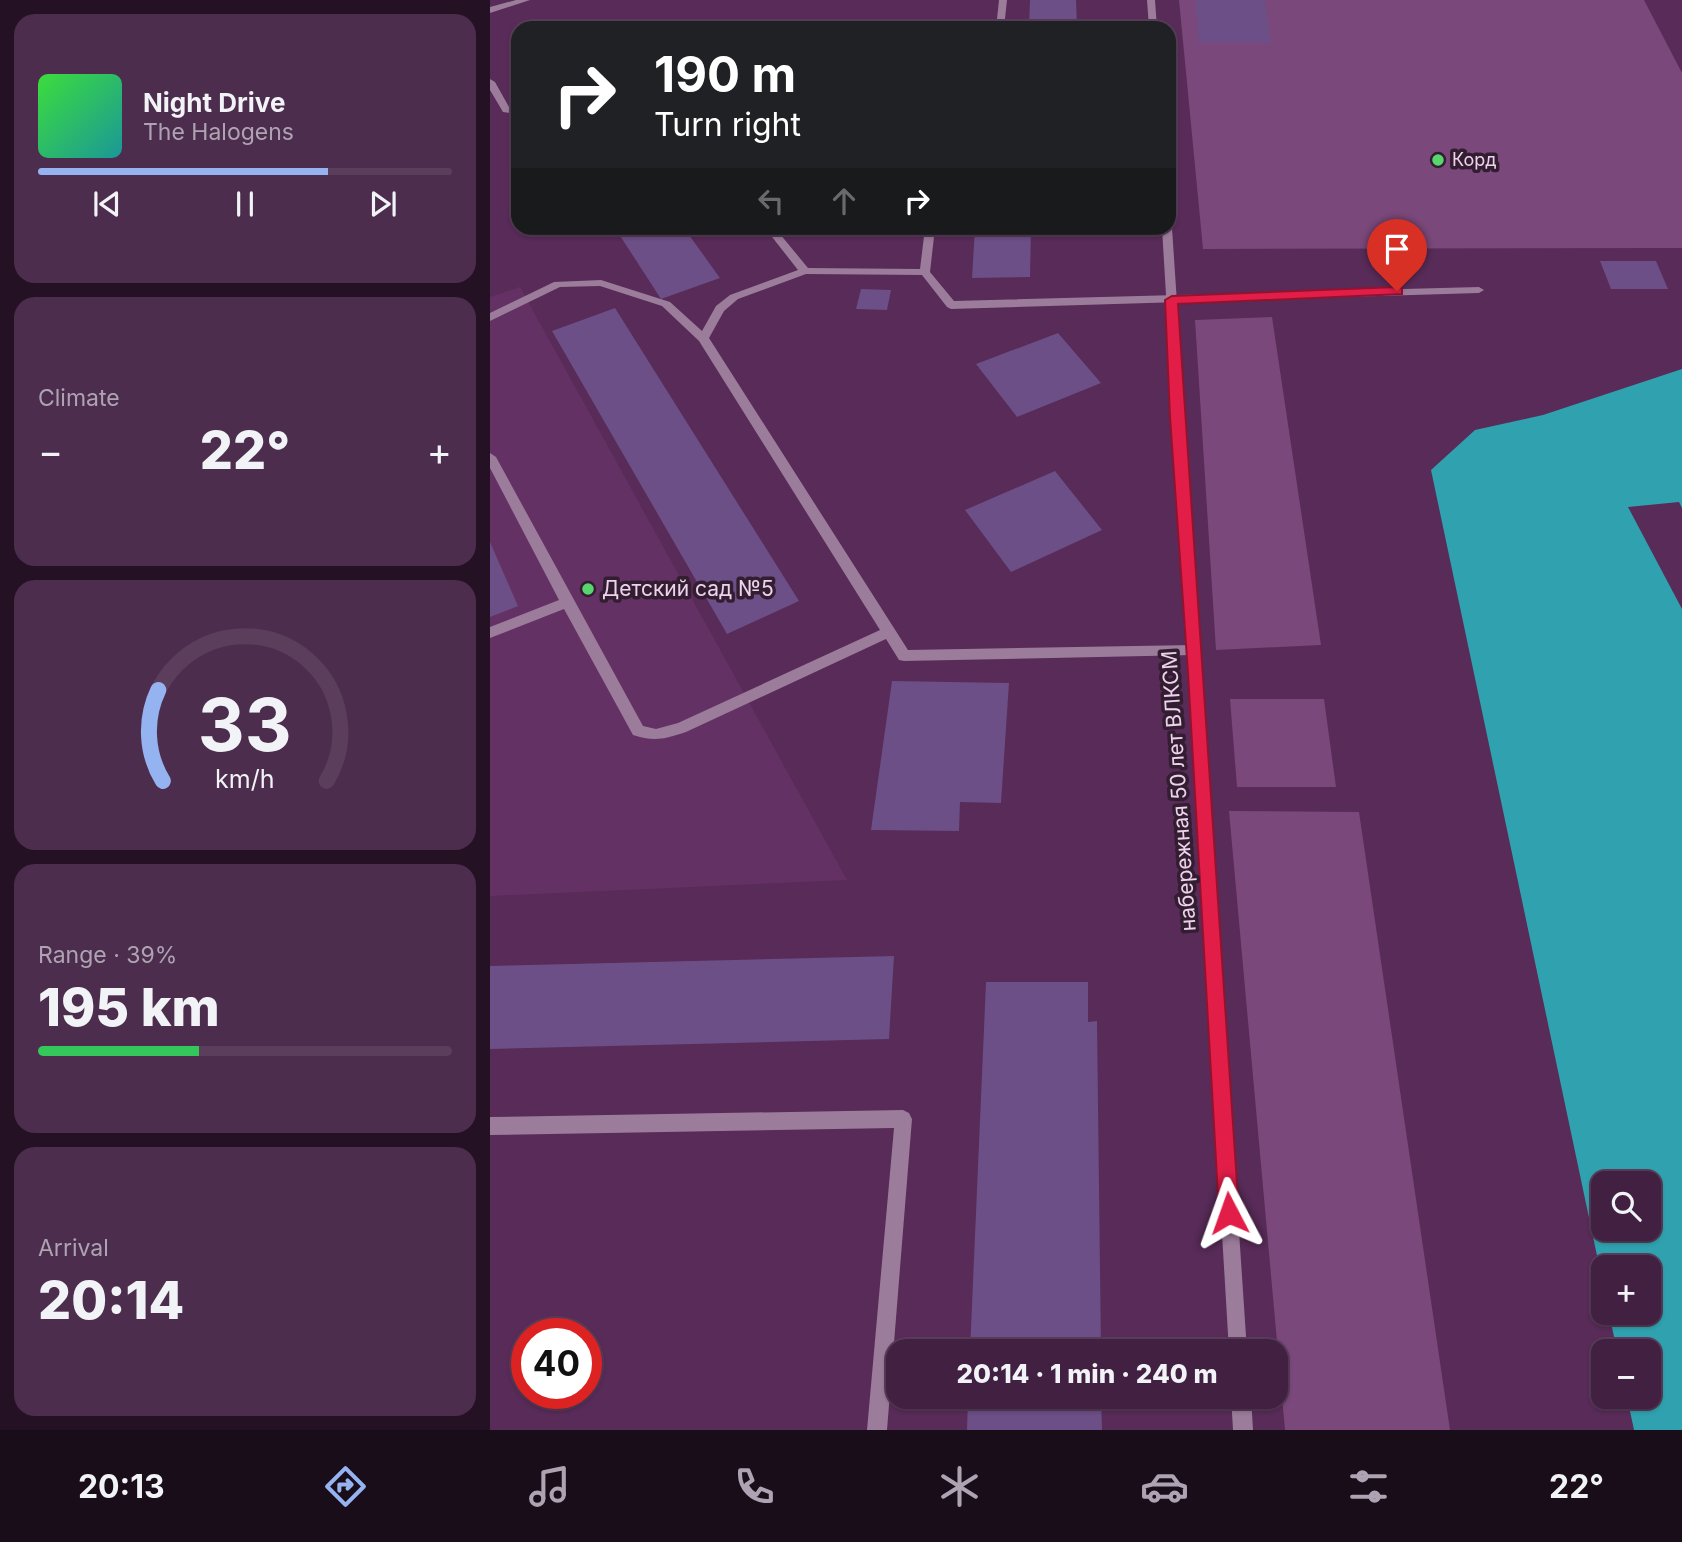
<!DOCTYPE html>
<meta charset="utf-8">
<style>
:root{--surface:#422042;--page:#4c2d4d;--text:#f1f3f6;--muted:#aea3b2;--line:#5a3e5b;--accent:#95b2f1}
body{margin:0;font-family:Inter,sans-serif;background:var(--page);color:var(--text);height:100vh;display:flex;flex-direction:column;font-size:26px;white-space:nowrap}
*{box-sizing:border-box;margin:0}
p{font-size:23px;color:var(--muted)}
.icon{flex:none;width:38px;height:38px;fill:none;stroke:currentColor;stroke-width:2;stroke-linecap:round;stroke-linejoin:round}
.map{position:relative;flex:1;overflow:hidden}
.details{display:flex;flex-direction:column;gap:14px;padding:14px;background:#241224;width:490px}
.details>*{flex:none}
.guide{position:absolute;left:21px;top:21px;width:665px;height:214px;border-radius:21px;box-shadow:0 2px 5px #0004,0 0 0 2px var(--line);background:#202124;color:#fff;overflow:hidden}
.buttons{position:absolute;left:1101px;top:1171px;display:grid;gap:14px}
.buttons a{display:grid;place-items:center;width:70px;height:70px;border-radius:14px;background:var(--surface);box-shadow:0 2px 5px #0004,0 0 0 2px var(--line);font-size:35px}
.speed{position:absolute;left:21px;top:1318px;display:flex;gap:14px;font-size:35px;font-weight:700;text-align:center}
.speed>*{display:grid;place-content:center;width:91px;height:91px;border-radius:50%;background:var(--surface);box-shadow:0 2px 5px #0004,0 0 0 2px var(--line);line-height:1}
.speed .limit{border:10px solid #d22;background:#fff;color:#111}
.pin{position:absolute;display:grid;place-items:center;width:60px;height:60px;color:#fff;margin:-72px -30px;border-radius:50% 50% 50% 0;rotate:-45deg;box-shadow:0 0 7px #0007}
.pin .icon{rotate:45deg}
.me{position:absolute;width:77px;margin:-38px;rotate:356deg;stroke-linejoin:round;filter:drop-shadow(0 0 5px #0008)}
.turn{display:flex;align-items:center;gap:24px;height:147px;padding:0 28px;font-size:32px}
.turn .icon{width:91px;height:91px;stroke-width:2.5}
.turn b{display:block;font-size:49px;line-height:60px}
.lanes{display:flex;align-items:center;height:66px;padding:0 28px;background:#0003;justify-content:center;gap:35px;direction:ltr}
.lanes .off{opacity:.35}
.big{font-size:52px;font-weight:800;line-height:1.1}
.details .widget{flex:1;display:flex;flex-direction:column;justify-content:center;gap:10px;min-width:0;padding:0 24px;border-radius:21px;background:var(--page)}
.details .dial{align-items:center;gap:0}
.dial svg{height:182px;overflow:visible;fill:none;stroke:var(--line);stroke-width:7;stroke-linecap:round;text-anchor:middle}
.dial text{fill:var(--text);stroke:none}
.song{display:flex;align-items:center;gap:21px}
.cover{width:84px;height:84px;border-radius:10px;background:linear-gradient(135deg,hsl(120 70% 55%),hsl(180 70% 35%))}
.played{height:7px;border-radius:4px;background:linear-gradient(90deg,var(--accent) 70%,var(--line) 70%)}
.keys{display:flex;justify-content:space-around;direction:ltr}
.heat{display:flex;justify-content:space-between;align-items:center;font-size:38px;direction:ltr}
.charge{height:10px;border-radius:5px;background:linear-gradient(90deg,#34c759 39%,var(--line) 0)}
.trip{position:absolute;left:396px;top:1339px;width:402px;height:70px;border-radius:21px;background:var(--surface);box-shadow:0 2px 5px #0004,0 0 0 2px var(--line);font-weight:800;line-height:70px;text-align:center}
.menu{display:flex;height:112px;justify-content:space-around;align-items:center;background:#1a0d1a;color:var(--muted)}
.menu .icon{width:49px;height:49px}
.menu .selected{color:var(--accent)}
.menu b{font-size:32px;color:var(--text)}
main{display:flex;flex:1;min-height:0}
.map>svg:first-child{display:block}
.built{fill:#643164}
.green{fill:#7a487a}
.water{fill:#30a1af;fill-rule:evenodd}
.pier{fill:#582b58}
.building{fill:#6b4f86}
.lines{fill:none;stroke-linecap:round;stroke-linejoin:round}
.service{fill:#9b7c9a;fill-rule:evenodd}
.tertiary{fill:#9b7c9a;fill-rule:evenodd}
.route{fill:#e11d48;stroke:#92132f;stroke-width:2}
.poi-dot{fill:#59d56f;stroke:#321d31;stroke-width:2.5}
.labels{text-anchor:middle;stroke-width:7;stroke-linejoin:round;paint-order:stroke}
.far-poi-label{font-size:18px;fill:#edd2ec;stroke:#321d31;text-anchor:start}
.poi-label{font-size:21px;fill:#edd2ec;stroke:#321d31;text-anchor:start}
.street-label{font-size:21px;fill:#edd2ec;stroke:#321d31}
</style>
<main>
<section class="details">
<div class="widget">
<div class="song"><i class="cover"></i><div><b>Night Drive</b><p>The Halogens</p></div></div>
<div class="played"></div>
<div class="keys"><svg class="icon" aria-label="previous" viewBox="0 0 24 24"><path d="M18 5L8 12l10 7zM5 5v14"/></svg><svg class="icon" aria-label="pause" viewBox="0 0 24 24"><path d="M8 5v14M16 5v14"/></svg><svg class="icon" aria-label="next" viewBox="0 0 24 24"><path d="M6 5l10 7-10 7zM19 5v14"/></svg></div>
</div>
<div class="widget"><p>Climate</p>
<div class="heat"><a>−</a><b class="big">22°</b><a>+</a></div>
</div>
<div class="widget dial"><svg viewBox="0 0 100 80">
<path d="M14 69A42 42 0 1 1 86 69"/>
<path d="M14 69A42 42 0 0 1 12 29" stroke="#95b2f1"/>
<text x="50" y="56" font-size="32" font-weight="700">33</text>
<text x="50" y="72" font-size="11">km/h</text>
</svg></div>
<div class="widget"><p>Range · 39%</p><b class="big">195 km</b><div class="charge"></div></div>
<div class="widget"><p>Arrival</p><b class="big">20:14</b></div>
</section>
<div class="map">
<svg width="1192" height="1430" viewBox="0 0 1192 1430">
<rect width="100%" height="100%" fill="#582b58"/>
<path class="built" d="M30,287L357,880L0,896V297Z"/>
<path class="green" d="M689,0H1154L1192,73V248L713,249Z
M782,317L831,645L726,650L705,320Z
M740,699H834L846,787H747Z
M739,811L869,812L960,1430H795Z"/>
<path class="water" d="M1192,369V1430H1144L1137,1397L1158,1396V1351H1127L1119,1313L1158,1312V1267H1113V1284L941,470L985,430L1053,415ZM1113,1183H1158V1228H1113Z"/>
<path class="pier" d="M1189,502L1192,508V609L1138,507Z"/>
<path class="building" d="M540,0H586L587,28H539Z
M705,0H775L781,43H709Z
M125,228H194L230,278L171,299Z
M485,228H541L540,277L482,278Z
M1110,261H1166L1178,289H1121Z
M371,289L401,290L397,310L366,309Z
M125,308L309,601L237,634L62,331Z
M568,333L611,383L527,417L486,364Z
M565,471L612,530L521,572L475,510Z
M0,542L28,606L0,617Z
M402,681L519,683L511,803L470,802L469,831L381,830Z
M404,956L399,1039L0,1049V966Z
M496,982H598V1022L607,1021L611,1351H480Z
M478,1396H611L612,1430H477Z"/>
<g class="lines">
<path class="service" d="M26,0H40L0,13V7Z
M509,0H517L514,28H506Z
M0,79L5,82L19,107L28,108V114L13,112L0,90Z
M275,228H285L318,268L430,269L435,228H445L440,272L464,301L989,287L994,290L989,293L461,309L457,307L432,275L316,274L248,299L234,311L219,338L418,650L704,645L709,646L711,650L709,654L704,655L414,661L409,660L396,639L196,732C175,739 164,742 143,735L74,609L0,638V627L69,600L0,468V453L6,457L153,726L166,729L188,723L390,630L209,341L172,306L110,286L70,287L0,321V313L64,282L111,280L180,302L212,331L226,306L240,295L308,270Z
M413,1110L419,1113L422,1119L397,1430H377L404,1128L0,1135V1117Z"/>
<path class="tertiary" d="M657,0H665L667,28H659Z
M679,225L682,228L757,1351H739L672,228H679Z
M741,1396H761L763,1430H743Z"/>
</g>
<path class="route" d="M907,287L912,288V294L688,304L749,1213L746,1221L739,1224L732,1221L729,1213L698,673L680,417L675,300L682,296Z"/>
<g class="poi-dot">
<circle cx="948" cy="160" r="7"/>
<circle cx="98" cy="589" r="7"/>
</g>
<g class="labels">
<g class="far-poi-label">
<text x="962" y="166">Корд</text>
</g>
<g class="poi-label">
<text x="112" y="596">Детский сад №5</text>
</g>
<g class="street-label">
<text transform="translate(689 791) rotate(-94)" y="7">набережная 50 лет ВЛКСМ</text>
</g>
</g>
</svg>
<div class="buttons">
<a><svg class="icon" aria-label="search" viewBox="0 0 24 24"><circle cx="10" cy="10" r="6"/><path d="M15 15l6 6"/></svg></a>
<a>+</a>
<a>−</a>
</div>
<div class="speed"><div class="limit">40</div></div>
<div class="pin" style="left:907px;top:291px;background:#d93025"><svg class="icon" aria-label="arrive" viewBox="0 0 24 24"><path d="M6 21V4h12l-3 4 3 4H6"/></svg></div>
<svg class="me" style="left:739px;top:1213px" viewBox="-20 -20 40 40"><path d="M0-17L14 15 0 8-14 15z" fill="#e11d48" stroke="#fff" stroke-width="4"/></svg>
<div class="trip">20:14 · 1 min · 240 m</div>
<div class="guide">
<div class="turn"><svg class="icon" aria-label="right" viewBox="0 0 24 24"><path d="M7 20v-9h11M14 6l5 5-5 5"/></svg><div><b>190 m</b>Turn right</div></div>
<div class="lanes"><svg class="icon off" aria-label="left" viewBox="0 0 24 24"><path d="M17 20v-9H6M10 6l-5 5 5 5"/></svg><svg class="icon off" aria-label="ahead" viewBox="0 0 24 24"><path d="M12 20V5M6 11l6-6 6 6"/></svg><svg class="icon" aria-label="right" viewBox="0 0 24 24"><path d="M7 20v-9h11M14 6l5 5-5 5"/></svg></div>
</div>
</div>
</main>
<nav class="menu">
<b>20:13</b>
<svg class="icon selected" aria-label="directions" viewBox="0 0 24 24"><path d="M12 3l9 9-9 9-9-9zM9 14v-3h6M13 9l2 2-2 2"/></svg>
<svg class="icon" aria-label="music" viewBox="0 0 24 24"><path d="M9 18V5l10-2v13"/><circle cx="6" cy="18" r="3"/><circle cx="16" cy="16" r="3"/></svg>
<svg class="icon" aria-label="phone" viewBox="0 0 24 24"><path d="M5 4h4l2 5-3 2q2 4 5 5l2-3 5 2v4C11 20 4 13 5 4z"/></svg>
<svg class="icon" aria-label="climate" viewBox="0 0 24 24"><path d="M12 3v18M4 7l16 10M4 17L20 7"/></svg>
<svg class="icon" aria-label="car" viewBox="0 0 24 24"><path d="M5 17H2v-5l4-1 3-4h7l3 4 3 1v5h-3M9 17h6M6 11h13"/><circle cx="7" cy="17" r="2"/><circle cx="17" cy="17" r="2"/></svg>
<svg class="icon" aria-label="filters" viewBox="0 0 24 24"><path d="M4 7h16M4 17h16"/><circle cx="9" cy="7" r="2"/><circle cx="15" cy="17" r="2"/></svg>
<b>22°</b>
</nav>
